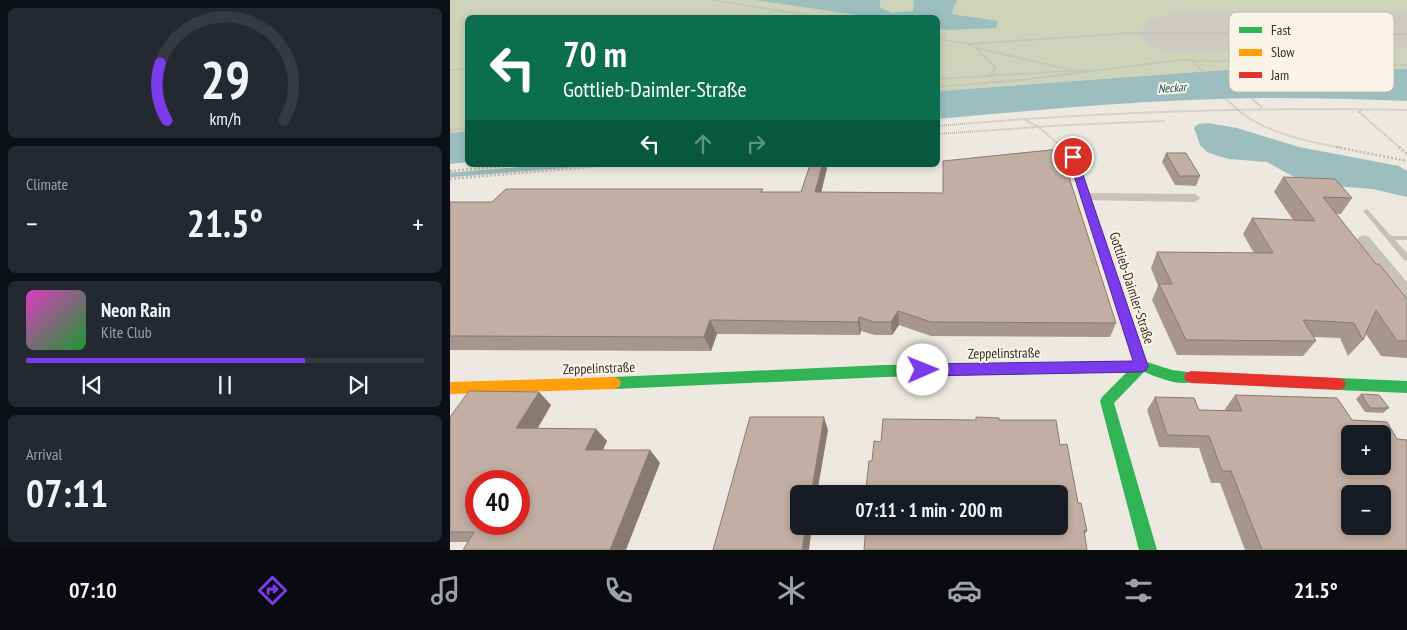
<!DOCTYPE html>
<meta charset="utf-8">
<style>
:root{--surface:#171b24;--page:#242831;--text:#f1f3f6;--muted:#9ea1a6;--line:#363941;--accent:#7c3aed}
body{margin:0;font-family:"PT Sans Narrow",sans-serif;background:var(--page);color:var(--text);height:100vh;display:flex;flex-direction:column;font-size:19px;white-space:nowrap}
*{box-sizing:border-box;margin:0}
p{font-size:16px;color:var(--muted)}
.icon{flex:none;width:28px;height:28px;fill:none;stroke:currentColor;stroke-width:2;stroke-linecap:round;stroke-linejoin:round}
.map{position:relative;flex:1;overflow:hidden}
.details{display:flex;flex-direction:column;gap:8px;padding:8px;background:#0d0f14;width:450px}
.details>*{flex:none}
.guide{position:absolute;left:15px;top:15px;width:475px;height:152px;border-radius:8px;box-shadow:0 2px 8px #0003;background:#0b6e4f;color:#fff;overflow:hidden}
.tools{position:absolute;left:891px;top:425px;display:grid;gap:10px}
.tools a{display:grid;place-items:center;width:50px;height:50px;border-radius:8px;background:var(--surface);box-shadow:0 2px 8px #0003;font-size:25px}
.speed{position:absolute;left:15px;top:470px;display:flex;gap:10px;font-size:25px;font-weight:700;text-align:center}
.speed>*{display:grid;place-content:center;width:65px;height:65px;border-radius:50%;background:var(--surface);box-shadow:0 2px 8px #0003;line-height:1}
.speed .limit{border:8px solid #d22;background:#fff;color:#111}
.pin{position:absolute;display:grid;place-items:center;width:42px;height:42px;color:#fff;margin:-21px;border:2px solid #fff;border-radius:50%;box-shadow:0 1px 5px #0007}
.me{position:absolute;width:55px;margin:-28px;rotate:89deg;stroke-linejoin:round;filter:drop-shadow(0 0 4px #0008)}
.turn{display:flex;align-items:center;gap:18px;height:105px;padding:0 15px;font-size:22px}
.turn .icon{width:65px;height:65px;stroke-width:2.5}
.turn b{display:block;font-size:35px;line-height:42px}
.lanes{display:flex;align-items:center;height:48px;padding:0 15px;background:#0003;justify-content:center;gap:25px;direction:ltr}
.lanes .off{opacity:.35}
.big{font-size:38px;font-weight:700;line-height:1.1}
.details .widget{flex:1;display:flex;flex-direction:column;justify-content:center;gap:8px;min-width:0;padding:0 18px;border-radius:8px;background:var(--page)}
.details .dial{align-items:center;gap:0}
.dial svg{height:130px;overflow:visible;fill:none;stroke:var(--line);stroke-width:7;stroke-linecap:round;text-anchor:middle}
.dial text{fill:var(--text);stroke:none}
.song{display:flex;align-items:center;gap:15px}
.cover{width:60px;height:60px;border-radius:8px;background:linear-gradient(135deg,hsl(310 70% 55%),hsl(130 70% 35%))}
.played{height:5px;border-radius:2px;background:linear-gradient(90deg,var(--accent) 70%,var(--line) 70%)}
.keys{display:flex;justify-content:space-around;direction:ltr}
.heat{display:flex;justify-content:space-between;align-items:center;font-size:28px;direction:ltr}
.trip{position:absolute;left:340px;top:485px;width:278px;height:50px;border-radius:8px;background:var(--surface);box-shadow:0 2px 8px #0003;font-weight:700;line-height:50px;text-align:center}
.menu{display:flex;height:80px;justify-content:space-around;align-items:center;background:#090b0e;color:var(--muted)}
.menu .icon{width:35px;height:35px}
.menu .active{color:var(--accent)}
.menu b{font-size:22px;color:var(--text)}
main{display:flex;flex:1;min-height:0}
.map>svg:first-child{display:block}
.green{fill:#cdd4ba}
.water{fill:#9cbebf}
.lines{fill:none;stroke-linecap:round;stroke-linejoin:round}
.stream{stroke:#9cbebf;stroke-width:4.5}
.runway{fill:#cec9c2;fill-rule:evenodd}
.path-far1{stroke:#c0b9b2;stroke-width:2;stroke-dasharray:1 1;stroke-linecap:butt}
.path{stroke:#c0b9b2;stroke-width:2.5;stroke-dasharray:2 2;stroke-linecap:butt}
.lane{fill:#c7c1ba;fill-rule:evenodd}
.street{fill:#c7c1ba;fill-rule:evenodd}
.fast{fill:#30b455;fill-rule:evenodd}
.slow{fill:#ff9f0a;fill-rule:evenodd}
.jam{fill:#e5322d;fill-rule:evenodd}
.wall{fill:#a7968b}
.shaded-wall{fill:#887a71}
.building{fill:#c2aea2;stroke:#887a71;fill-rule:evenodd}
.route{fill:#7c3aed;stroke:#51269a}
.labels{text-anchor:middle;stroke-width:4;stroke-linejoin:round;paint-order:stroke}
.far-water-label{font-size:12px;font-style:italic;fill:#1b525b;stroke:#faf3e8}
.street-label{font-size:14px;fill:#382e28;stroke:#faf3e8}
.key{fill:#faf3e8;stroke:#c0b8ae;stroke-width:1}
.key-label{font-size:14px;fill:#382e28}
</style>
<main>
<section class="details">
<div class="widget dial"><svg viewBox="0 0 100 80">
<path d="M14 69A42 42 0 1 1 86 69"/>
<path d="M14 69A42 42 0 0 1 10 34" stroke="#7c3aed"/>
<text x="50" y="56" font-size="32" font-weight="700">29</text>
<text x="50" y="72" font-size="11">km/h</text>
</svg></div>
<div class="widget"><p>Climate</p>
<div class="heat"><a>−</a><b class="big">21.5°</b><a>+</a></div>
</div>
<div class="widget">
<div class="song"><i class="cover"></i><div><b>Neon Rain</b><p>Kite Club</p></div></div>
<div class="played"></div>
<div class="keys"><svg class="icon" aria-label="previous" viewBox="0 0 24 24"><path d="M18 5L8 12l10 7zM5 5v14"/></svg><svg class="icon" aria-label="pause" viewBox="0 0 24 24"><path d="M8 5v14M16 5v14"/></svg><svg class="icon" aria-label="next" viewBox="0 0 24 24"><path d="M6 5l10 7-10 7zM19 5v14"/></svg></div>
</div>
<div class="widget"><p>Arrival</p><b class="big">07:11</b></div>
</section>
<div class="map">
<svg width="957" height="550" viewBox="0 0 957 550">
<rect width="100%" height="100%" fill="#ede9e1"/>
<path class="green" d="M0,0H957V69L802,68L488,91V18H18L17,131L0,133Z"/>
<path class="water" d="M305,0H430V7L442,13L463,11L464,0H507L501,14L548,21L546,28L499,30L488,28V18L420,17Z
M802,68L957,69V101C910,99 863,98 817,98C707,99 597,109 488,119V91Z
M758,123L787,128L849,147L949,166L957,171V197L922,189L872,185L850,180L817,162L779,159L768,156L757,152L750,145L744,128L748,124Z
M17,131V162L0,164V133Z"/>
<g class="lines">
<path class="stream" d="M0,175L123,165"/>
<path class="runway" d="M957,12V48L721,52L699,46L690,33L699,20L721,14Z"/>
<path class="path-far1" d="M262,0L375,18
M488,39L519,44L526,48L622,70
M519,44L681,33L957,34
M527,49L544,66L545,70L539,76
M742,60C758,76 771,96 789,111C818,134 857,141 892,148
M0,70L18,68
M488,79L637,70
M488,87L572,80L729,60L957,65
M802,99L813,108
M912,109L909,112L950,148
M574,119L590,128L613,148
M488,126C644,112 800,107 957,110
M0,130L18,128
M488,134L616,125L715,121"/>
<path class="path" d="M611,147L613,148
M886,147L957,161
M949,147L957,154
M0,171L67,165
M0,179L161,165"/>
<path class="lane" d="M916,209L918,210L941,236H957V240H945L957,253V260H954L914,212L913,211Z"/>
<path class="street" d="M636,193L745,194L751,198L745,202L631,200L630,197L631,194Z
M914,235L919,237L957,282V298L952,296L909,243L907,240L909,237Z"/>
<path class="fast" d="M623,154L627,157L697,362L722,370L746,373L748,377L746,381C729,387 710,378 694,372L664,403L707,550H689L650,401L652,397L677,372L434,377L164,389L159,387L157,383L159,379L164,377L434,365L684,361L619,157Z
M889,378L957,381V393L889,390L884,388L882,384L884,380Z"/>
<path class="slow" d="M164,377L169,379L171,383L169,387L164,389L0,394V382Z"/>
<path class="jam" d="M741,371L889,378L894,380L896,384L894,388L889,390L741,383L736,381L734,377L736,373Z"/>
</g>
<path class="wall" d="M716,153L750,176L746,186L725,185L712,162Z
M493,161L666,323L660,337L481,336L449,325L442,335H425L411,331L410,335L267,334L261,351L0,350V202H42L351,192L377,168L371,192L493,193Z
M833,177L902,198L891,214H886L926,264L957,299V358L931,356L916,334L913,340L898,356L890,338L864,337L866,341L853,356L727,355L702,300L708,286L701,268L707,252L804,253L793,234L802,218L843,220L824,192Z
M89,392L101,405L88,428L146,429L157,441L153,450H200L210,463L18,542H0V417Z
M911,394L939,408L933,413L915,412L906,399Z
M785,395L957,550H795L770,483H761L749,448L709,447L697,410L705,397L749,410L776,411L775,409Z
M549,420L610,445L637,531L634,535L609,494H418L416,488L422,461L431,442Z"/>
<path class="shaded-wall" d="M372,165H376L377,168L368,206L365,192Z
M448,311L449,325L442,335L441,322Z
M409,317L411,331L410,335L408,322Z
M260,320L267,334L261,351L254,337Z
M89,392L101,405L80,441L66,428Z
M374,417L378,430L367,494H361Z
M146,429L157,441L147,462L135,450Z
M200,450L210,463L176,550H160Z
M356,526H362L359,550H352Z"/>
<path class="building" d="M610,149L666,323L481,322L448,311L441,322H424L409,317L408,322L260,320L254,337L0,336V202H42L56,189H313L311,192H351L360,165H372L365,192L493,193V161Z
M716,153H736L750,176H729Z
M833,177L885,179L902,198L873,197L926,264H929L957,299V341H947L926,310L913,340L904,323L853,320L866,341L736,340L709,284H722L707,252L823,253L802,218L865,221Z
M19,391L89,392L66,428L146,429L135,450H200L160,550H13L24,532H0V417ZM26,481H69V524H26Z
M911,394L929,395L939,408H920Z
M785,395L887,398L902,420L937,422L947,439L957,440V550H812L781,471H772L759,436L717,435L705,397L744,398L749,410L792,411ZM900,434H932V466H900ZM900,494H932V526H900Z
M300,417H374L361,494H349V526H356L352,550H263Z
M526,417L549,418V420H606L610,445L617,444L628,503H631L637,531L634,530L637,550H414L416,526H609V494H419L420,488H416L419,461H422L424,441L431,442L433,419L526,420Z"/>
<path class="route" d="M623,154L627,157L698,366L696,370L692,372L473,376L469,374L467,370L469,366L473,364L683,361L618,157Z"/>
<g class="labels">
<g class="far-water-label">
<text transform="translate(722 88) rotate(-4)" y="4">Neckar</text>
</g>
<g class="street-label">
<text transform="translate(682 288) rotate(72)" y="5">Gottlieb-Daimler-Straße</text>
<text transform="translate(554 353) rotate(-1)" y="5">Zeppelinstraße</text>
<text transform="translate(149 368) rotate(-2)" y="5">Zeppelinstraße</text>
</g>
</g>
<rect x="779" y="12" width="165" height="80" rx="8" class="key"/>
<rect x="789" y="27" width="23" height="6" fill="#30b455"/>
<rect x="789" y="49" width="23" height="7" fill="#ff9f0a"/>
<rect x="789" y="72" width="23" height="6" fill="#e5322d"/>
<g class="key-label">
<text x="821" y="35">Fast</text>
<text x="821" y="57">Slow</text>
<text x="821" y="80">Jam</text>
</g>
</svg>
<div class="tools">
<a>+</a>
<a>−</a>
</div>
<div class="speed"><div class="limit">40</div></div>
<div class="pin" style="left:623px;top:157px;background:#d93025"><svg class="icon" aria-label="arrive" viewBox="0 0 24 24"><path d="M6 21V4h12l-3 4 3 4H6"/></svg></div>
<svg class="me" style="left:473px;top:370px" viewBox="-20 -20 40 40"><circle r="19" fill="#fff"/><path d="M0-13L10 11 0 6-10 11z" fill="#7c3aed"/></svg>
<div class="trip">07:11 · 1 min · 200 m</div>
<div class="guide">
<div class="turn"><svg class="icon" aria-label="left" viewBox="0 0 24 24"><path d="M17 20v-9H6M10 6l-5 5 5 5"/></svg><div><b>70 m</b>Gottlieb-Daimler-Straße</div></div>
<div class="lanes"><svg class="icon" aria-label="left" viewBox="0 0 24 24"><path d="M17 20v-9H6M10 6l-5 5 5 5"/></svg><svg class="icon off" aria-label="ahead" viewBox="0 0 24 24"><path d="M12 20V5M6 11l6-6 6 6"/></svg><svg class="icon off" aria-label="right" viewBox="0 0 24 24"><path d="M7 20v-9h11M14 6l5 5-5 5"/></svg></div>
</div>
</div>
</main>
<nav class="menu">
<b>07:10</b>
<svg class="icon active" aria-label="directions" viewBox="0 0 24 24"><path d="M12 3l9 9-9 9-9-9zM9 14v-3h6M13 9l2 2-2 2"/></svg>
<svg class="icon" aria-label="music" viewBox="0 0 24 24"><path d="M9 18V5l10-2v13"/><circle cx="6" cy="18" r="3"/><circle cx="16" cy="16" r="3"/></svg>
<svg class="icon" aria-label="phone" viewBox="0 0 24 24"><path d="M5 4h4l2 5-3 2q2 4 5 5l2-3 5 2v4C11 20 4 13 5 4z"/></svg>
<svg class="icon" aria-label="climate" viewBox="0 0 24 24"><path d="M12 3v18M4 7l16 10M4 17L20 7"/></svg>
<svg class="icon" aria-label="car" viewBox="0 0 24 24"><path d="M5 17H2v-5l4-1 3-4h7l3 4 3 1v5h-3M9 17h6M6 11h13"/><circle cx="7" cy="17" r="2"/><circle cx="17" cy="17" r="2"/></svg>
<svg class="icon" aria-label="filters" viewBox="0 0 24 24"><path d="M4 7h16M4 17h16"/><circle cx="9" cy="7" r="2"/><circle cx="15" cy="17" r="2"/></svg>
<b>21.5°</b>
</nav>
